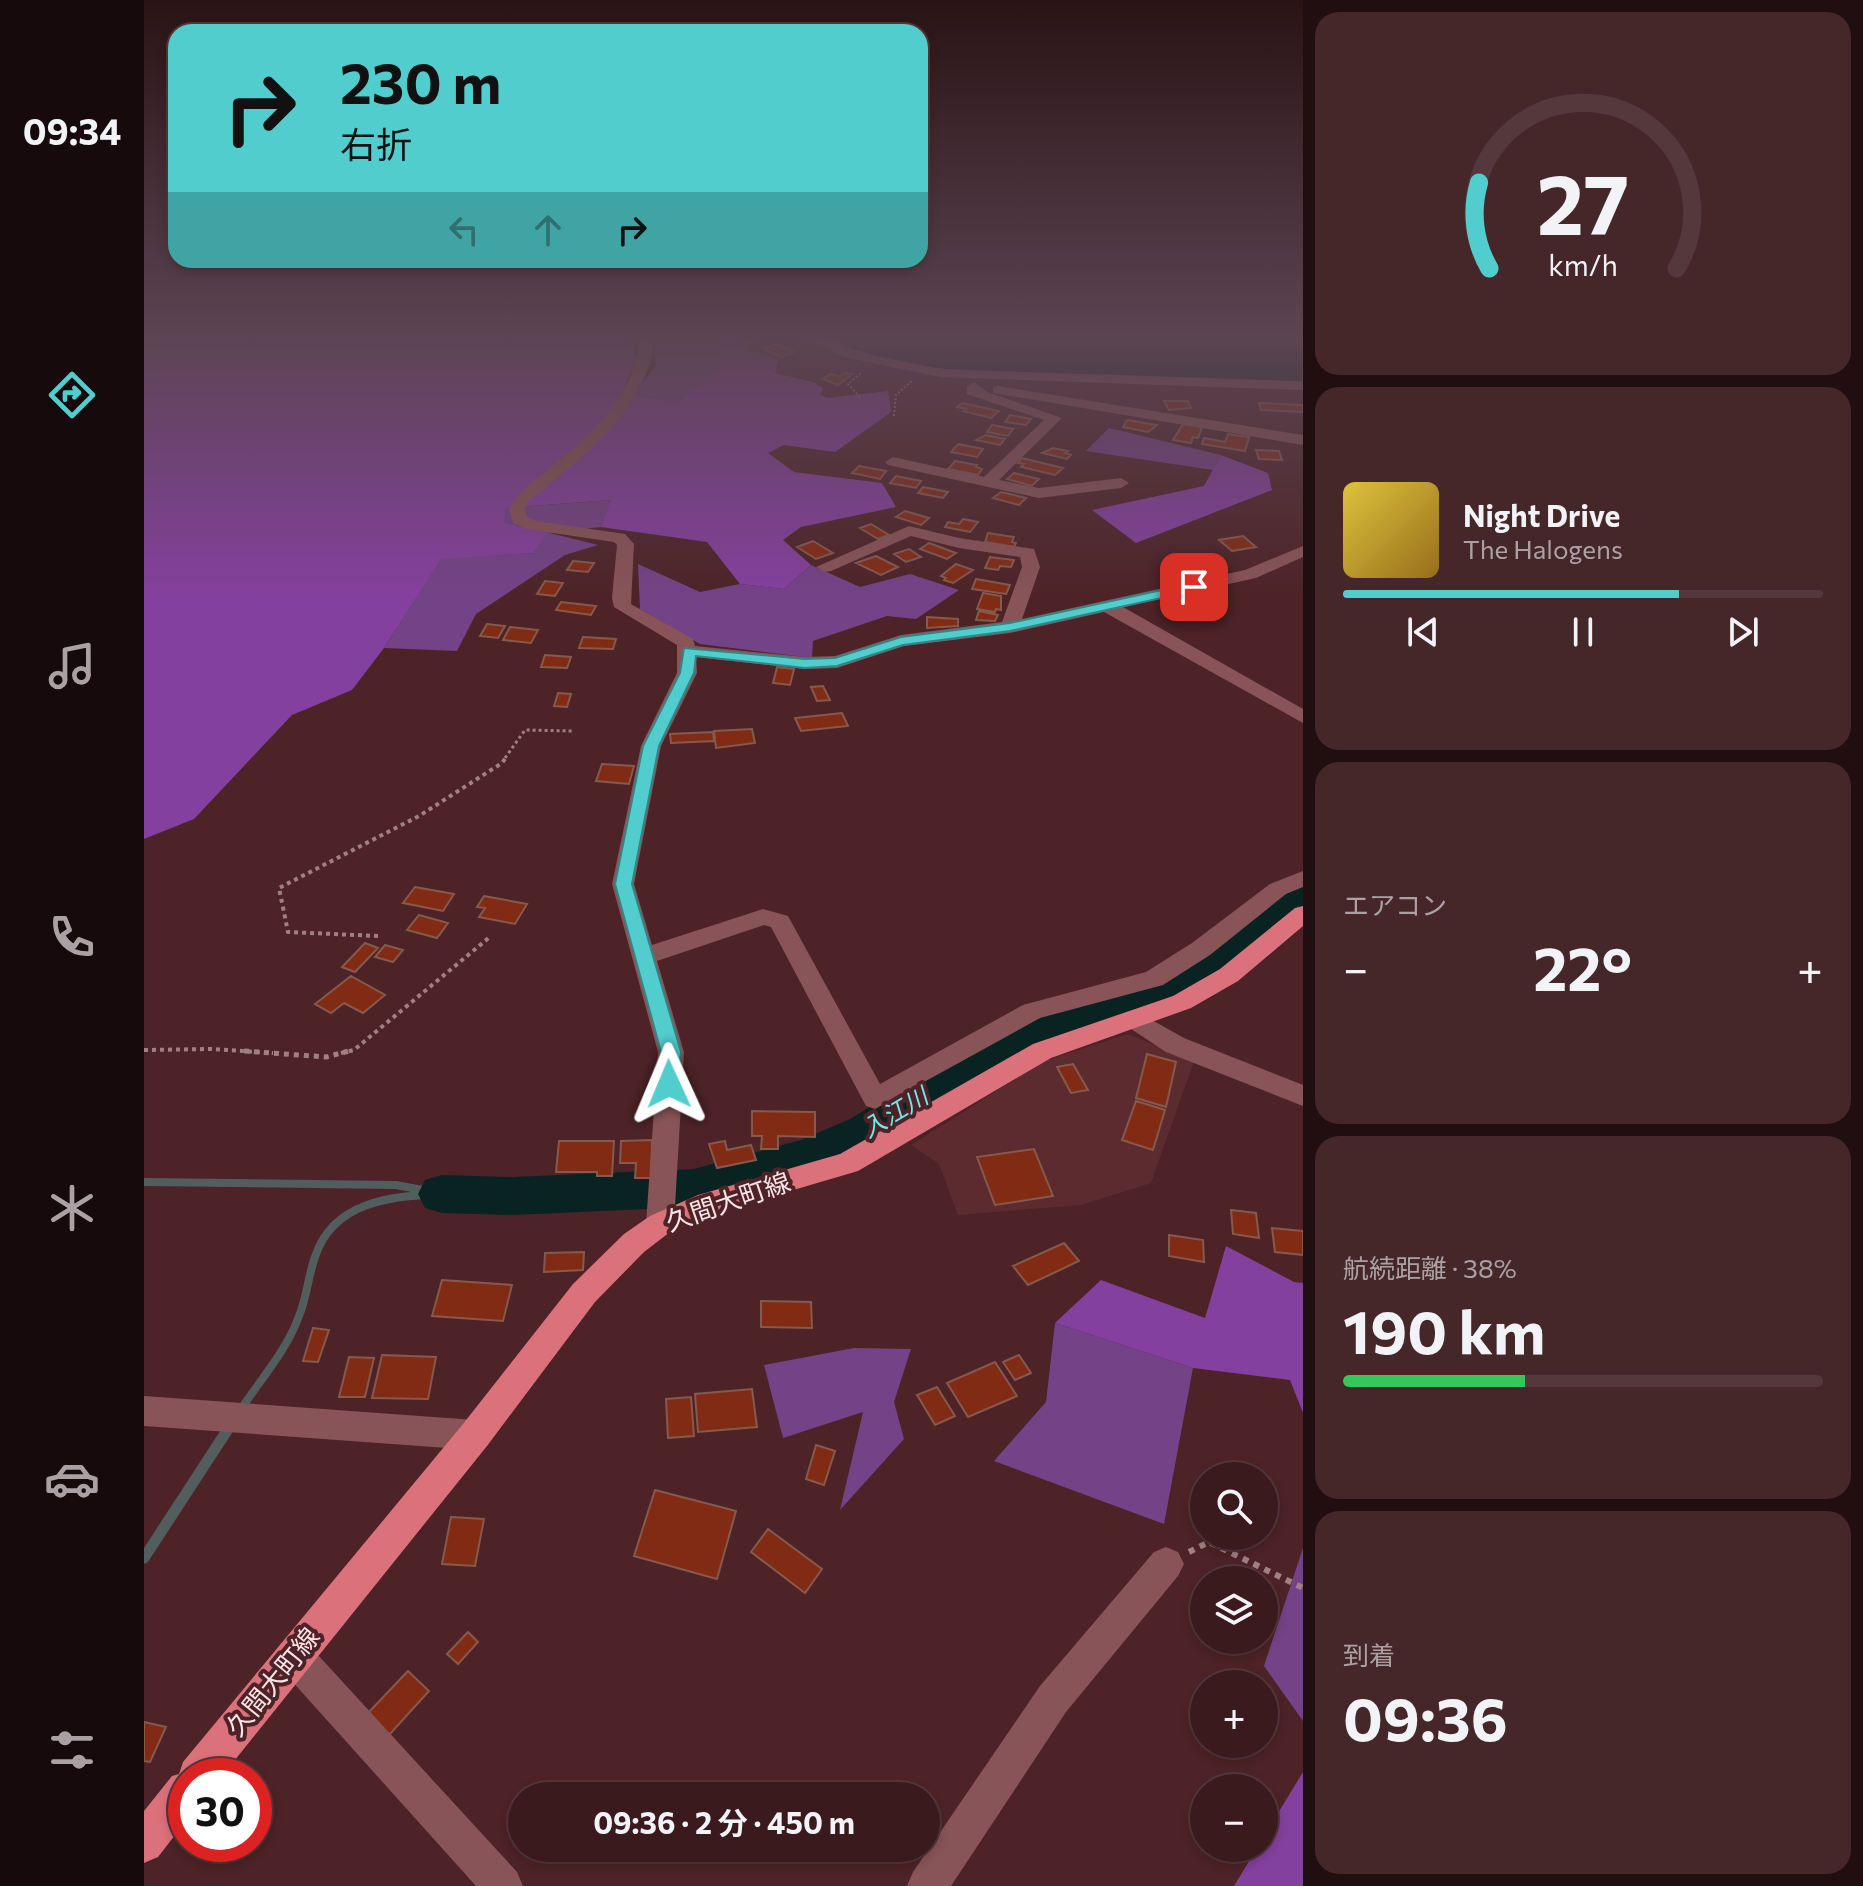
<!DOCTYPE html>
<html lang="ja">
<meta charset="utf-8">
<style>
:root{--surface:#3a1a1d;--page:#45272a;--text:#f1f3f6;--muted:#aba1a4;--line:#54383b;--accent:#52cdcd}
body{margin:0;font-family:Commissioner,"Noto Sans JP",sans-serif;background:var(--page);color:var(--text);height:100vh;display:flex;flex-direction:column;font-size:30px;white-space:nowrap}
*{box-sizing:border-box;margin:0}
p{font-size:26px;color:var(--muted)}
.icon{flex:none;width:44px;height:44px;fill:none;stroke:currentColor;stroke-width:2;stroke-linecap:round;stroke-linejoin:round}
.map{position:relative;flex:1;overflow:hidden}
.details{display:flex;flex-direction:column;gap:12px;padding:12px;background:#200e10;width:560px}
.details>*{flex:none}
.banner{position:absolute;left:24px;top:24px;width:760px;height:244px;border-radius:24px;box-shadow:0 4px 12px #0003,0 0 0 2px var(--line);background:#52cdcd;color:#111;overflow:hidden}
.fabs{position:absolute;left:1046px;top:1462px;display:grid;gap:16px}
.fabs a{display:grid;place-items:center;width:88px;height:88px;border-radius:50%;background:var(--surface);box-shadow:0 4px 12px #0003,0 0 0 2px var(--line);font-size:40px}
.speed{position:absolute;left:24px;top:1758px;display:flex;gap:16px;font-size:40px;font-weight:700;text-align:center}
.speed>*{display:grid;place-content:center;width:104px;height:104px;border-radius:50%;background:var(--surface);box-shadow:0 4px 12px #0003,0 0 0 2px var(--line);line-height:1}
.speed .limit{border:12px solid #d22;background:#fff;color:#111}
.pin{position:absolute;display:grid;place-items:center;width:68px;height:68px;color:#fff;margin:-34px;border-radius:16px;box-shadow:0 4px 12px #0006}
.me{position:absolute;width:88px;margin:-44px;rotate:359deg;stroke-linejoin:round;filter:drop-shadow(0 0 6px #0008)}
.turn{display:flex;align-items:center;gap:28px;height:168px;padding:0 40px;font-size:36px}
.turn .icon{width:104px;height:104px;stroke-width:2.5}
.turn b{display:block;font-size:56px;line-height:68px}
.lanes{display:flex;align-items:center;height:76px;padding:0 40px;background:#0003;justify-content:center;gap:40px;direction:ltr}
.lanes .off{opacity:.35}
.big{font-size:60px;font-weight:700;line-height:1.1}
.details .tile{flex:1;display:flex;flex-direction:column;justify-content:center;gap:12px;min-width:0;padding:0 28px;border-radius:24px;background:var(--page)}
.details .dial{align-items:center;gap:0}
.dial svg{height:208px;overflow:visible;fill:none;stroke:var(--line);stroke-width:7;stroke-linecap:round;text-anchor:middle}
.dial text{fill:var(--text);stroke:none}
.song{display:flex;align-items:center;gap:24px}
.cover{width:96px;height:96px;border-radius:12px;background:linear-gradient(135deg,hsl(50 70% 55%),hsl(40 70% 35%))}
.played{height:8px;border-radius:4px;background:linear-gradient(90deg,var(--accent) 70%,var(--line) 70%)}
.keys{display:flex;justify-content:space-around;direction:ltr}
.heat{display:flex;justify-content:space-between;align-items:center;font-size:44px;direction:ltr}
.charge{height:12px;border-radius:6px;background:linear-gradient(90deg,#34c759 38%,var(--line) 0)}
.trip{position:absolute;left:364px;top:1782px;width:432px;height:80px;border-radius:40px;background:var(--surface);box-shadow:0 4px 12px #0003,0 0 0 2px var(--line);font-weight:700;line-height:80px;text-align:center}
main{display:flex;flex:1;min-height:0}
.menu{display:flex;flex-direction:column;width:144px;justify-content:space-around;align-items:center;background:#170a0c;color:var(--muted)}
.menu .icon{width:56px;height:56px}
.menu .active{color:var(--accent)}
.menu b{font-size:36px;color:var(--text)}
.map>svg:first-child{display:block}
.built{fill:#5b2b30}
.green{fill:#744287}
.forest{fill:#84409e}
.water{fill:#092323;stroke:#525d5e;stroke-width:2}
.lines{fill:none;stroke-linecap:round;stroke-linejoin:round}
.stream-far1{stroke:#525d5e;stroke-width:8}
.stream{stroke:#525d5e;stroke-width:11}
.river{fill:#092323;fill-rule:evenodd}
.building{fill:#822b14;stroke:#86594d;stroke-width:2}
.path-far4{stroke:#a18082;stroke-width:2;stroke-dasharray:2 2;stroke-linecap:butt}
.path-far3{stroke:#a18082;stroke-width:3;stroke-dasharray:3 3;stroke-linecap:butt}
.path-far2{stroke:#a18082;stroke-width:4;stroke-dasharray:4 4;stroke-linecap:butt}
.path-far1{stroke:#a18082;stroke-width:5;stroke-dasharray:5 5;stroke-linecap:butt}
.path{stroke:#a18082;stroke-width:6;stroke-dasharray:6 6;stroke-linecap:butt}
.minor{fill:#885457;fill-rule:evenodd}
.major{fill:#db717b;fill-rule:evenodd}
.route{fill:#52cdcd;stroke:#358585;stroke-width:2}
.labels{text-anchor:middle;stroke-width:8;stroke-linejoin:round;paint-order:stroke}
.water-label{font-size:24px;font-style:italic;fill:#6eebec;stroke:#4d2327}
.near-street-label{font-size:26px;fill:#fce5e6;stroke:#4d2327}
</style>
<main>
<nav class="menu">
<b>09:34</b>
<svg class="icon active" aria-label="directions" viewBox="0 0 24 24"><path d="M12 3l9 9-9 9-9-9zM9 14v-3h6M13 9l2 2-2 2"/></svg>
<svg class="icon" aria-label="music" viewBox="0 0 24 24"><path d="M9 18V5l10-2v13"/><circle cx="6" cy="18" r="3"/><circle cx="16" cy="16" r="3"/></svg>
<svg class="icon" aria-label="phone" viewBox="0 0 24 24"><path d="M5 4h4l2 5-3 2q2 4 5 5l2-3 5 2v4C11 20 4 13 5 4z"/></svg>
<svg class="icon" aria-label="climate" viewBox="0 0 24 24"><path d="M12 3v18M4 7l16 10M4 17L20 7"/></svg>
<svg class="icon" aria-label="car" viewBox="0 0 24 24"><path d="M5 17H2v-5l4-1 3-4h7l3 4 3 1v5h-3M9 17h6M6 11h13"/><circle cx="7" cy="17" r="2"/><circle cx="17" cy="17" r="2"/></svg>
<svg class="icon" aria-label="filters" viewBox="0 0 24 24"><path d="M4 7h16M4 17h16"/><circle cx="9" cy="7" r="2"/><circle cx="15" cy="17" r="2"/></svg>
</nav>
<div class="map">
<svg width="1159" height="1886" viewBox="0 0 1159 1886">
<rect width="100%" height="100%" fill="#4d2327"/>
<path class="built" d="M984,1034L1050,1061L1007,1183L937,1205L814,1215L795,1164L767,1145L900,1061Z"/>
<path class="green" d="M510,334H575L577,370L533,402L490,395L512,365Z
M965,428L1077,455L1069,470L942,451Z
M468,500L457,527L406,533L454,545L421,555L332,614L313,651L240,648L297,558L389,553L359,523L362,508Z
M494,564L556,592L596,584L640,589L667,565L716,587L766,574L815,590L772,619L743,616L669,641L668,658L556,644L496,609Z
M911,1323L1049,1368L1020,1524L850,1461L902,1402Z
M710,1348L767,1349L750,1402L760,1439L696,1510L719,1412L639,1438L620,1365Z
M1159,1548V1721L1120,1666Z"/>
<path class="forest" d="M0,334H487L492,361L478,393L533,402L576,370L575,334H591L611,343L603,349L635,360L631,373L669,382L679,388L676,395L684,398L744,391L747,412L691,452L640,445L624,453L650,472L738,483L752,507L657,527L639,540L667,565L640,589L596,584L563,542L457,527L467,500L362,508L360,523L403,533L389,553L297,559L240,648L208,690L148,715L50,819L0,839Z
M1077,455L1124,473L1128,490L992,543L948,510L1060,486Z
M1082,1246L1150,1282L1159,1283V1413L1146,1380L1049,1368L911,1323L957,1280L1061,1318Z
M1159,1772V1886H1090L1113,1848H1120V1836Z"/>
<path class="water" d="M677,334H1159V382C1088,380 1017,377 946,375C867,373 745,378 677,334Z"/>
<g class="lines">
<path class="stream-far1" d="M0,1182L252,1185L284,1191
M97,1409C117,1379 143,1350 155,1316C163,1297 164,1276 171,1257C189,1201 248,1196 298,1194"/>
<path class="stream" d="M0,1558L86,1426"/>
<path class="river" d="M1159,881V909L1086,974L1039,999L944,1029L876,1057L738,1145L683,1169L550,1207L369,1215L298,1213L281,1208L274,1194L281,1180L298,1175L369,1177L550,1169L657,1140L706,1119L846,1035L914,1007L1009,979L1058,954L1129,892Z"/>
</g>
<path class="building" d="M632,344L651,352L637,357L620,349Z
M701,373L708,374L694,385L679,379L686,374L696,376Z
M1020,401H1044L1047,408L1025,410Z
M818,403L855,411L847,418L819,411L822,409L813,407Z
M1115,403L1159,405V412L1117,410Z
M866,415L887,419L882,425L861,422Z
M983,420L1013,425L1004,432L979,427Z
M1039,424L1058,427L1054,438L1049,437L1047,443L1029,440Z
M848,425L869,429L864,436L843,432Z
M1084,434L1105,437L1101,451L1058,444L1060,438L1081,442Z
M842,435L861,439L856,445L832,440Z
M814,444L839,449L833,457L807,452Z
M909,448L924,451L921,453L927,455L923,459L898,453Z
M1112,450L1135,451L1138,460L1115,459Z
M878,458L919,468L911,475L877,467L880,464L874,463Z
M811,461L833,465L832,467L838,469L834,475L804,469Z
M715,466L742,471L736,479L708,473Z
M870,473L895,479L888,486L863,479Z
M752,476L777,481L772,488L746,483Z
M779,487L804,492L799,498L774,493Z
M857,492L882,498L875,505L849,498Z
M761,511L785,518L777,525L752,517Z
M819,519L834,522L826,532L801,527L804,522L815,524Z
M727,524L745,535L734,539L716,528Z
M844,533L870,537L868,542L872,543L870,547L841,542Z
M1099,536L1112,547L1088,551L1075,540Z
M669,541L689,553L672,559L653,547Z
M785,543L812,553L803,559L776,549Z
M765,549L777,557L762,562L750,554Z
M1059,555L1077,565L1058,571L1039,565L1045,563L1041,560Z
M732,556L754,567L737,575L712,563Z
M846,557L870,560L867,567L856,566L854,570L841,568Z
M429,561L450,563L444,572L423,570Z
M812,564L829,570L809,583L800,580L802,578L797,576Z
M832,579L866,585L862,594L828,589Z
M401,581L419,583L411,596L393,594Z
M839,593L857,596V610L852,609L851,612L833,609Z
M417,602L452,606L447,615L412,610Z
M835,611L854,615L851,621L832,620Z
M783,617L814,619V626L783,628Z
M343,624L361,626L354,638L336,636Z
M366,627L394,630L387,643L359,640Z
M439,637L472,639L469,649L435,648Z
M401,655L427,657L423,668L397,667Z
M633,667L650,669L646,685L629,683Z
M679,686L686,700L673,701L667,687Z
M414,693L427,694L423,707L410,706Z
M698,713L704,726L657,731L651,718Z
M608,729L611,743L572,748L570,731Z
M569,732L570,741L527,743L526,734Z
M458,764L490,766L485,784L452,781Z
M271,887L310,894L299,911L259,903Z
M340,896L383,904L371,924L335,917L341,908L333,907Z
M275,915L304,923L293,938L263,930Z
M221,943L234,948L211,972L198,967Z
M241,945L259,950L249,962L231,957Z
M207,976L241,995L219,1013L200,1003L187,1013L171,1004Z
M1003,1054L1032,1062L1022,1107L992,1098Z
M929,1064L944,1090L927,1093L913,1067Z
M992,1101L1021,1110L1009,1150L978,1140Z
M608,1111L671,1112V1137L634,1136V1149H617L618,1136H608Z
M508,1140L507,1178H491L492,1163H476L477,1141Z
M415,1141H470L468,1176H453V1172H412Z
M581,1141L583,1150L607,1145L612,1160L573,1168L565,1144Z
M890,1149L909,1196L851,1205L833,1157Z
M1087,1210L1112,1213L1115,1238L1089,1234Z
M1128,1228L1159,1231V1255L1131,1252Z
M1025,1235L1059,1240L1060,1262L1025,1256Z
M920,1243L935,1261L884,1285L869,1266Z
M440,1252L439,1270L400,1272L401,1253Z
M298,1280L368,1285L359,1321L288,1316Z
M617,1301L667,1302L668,1328L617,1327Z
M169,1328L185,1330L174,1362L159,1361Z
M238,1355L292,1357L284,1399L228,1398Z
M875,1355L887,1373L871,1380L859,1362Z
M205,1357L230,1358L221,1397H195Z
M851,1362L873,1396L824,1417L803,1383Z
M793,1387L811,1416L791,1425L773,1395Z
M608,1389L613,1427L554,1432L551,1394Z
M547,1397L550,1436L524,1438L522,1399Z
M672,1445L691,1451L680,1485L662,1479Z
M511,1490L592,1511L573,1579L490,1556Z
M307,1517L340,1519L331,1566L298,1564Z
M624,1529L678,1569L661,1593L607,1552Z
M324,1632L334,1642L314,1664L303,1654Z
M264,1671L285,1691L245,1735L224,1713Z
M0,1722L22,1727L6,1762L0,1761Z"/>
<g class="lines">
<path class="path-far4" d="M716,397L704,384L718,372
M750,416L752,395L768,381"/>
<path class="path-far3" d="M361,758L381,730L429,731"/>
<path class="path-far2" d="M234,936L144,932L135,888L275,816L358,763L363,756
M0,1050L67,1049L129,1053
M197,1053L210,1050L347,936"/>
<path class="path-far1" d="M100,1051L182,1057L205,1051"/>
<path class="path" d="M1045,1552L1065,1542L1159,1588"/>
<path class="minor" d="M496,334H510C508,408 437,458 385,501L381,510L383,517L392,521L481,534L490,544L487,604L549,639L551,646L661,657L691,656L757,635L858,622L878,567L876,557L815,548L767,536L687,571L681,572L672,567L765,526L815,538L890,549L896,567L878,619L1101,570L1159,546V557L1112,578L979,607L1159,709V723L960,612L866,633L760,646L693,668L661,669L552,657L553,673L517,746L490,884L508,945L619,909L644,916L736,1084L879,1005L1002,972L1048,943L1126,884L1159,871V887L1142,894L1066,955L1019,985L896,1018L731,1109L722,1106L627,927L620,925L513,961L540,1052L530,1224L526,1232L516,1236L506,1232L502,1224L514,1052L468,884L497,746L533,673V645L470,607L468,598L473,545L470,542L382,529L370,523L365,510C373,492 389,482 404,470C447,434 494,393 496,334Z
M654,334H671L709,351L796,369L1159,382V390L796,377L700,357Z
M830,382L843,392L918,418L855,480L895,488L977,478L985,483L977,488L895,498L744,465L741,462L749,457L840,477L900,420L823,394V386Z
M854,386L1159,435V445L849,393V387Z
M990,1010L1040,1038L1159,1085V1106L1022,1052L981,1025L977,1019L981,1013Z
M0,1396L331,1420L343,1424L347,1435L343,1446L331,1450L0,1426Z
M1022,1547L1034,1552L1040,1564L1034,1576L922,1712L807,1886H763L769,1872L896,1686L1010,1552Z
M150,1638L163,1643L373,1872L379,1886H332L137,1669L132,1656L137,1643Z"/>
<path class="major" d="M1159,906V926L1094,981L1047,1008L907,1058L714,1171L571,1213L526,1232L500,1252L451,1302L343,1446L78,1776H42V1821L14,1857L0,1863V1811L28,1776L35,1774L39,1762L319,1424L429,1284L480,1234L506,1216L554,1195L696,1154L889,1044L1029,996L1076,969L1151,908Z"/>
</g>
<linearGradient id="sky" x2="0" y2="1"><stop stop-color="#2a1315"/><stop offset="0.56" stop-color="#5c4552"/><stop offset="1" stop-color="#5c4552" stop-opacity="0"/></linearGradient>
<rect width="1159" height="598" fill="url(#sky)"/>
<path class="route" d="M1050,583L1054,585V590L866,631L759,645L693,666L661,668L552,656L550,673L515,746L488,884L537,1052L533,1089H518L515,1084L517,1052L471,884L499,746L536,673L540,648L661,659L691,658L757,637L866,623Z"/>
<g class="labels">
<g class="water-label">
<text transform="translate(751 1113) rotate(-31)" y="8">入江川</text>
</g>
<g class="near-street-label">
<text transform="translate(584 1202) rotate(-19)" y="9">久間大町線</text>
<text transform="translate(129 1682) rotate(-51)" y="9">久間大町線</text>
</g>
</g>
</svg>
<div class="fabs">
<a><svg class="icon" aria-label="search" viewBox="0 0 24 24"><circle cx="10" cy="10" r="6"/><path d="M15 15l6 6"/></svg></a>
<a><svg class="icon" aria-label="layers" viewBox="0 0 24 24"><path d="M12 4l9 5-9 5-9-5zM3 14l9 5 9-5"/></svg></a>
<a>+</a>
<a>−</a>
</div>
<div class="speed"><div class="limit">30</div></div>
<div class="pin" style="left:1050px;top:587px;background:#d93025"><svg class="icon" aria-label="arrive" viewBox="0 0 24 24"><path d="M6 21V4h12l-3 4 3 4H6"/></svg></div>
<svg class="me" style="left:525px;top:1084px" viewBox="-20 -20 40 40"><path d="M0-17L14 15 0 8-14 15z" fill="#52cdcd" stroke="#fff" stroke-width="4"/></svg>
<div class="trip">09:36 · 2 分 · 450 m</div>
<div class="banner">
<div class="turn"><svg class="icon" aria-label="right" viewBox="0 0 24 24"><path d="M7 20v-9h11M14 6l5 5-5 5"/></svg><div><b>230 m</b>右折</div></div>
<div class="lanes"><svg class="icon off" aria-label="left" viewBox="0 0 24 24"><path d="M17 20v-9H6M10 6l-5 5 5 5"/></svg><svg class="icon off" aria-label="ahead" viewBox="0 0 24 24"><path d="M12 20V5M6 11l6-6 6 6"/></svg><svg class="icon" aria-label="right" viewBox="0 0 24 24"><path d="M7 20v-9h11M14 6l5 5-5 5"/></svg></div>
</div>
</div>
<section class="details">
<div class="tile dial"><svg viewBox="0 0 100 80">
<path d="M14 69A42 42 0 1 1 86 69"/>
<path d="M14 69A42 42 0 0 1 10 36" stroke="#52cdcd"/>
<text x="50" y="56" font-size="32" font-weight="700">27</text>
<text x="50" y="72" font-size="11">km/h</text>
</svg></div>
<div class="tile">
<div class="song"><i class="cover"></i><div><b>Night Drive</b><p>The Halogens</p></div></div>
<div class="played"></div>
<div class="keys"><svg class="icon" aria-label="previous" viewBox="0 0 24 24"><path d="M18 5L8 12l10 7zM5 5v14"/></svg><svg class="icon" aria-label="pause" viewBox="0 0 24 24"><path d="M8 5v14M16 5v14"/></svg><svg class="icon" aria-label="next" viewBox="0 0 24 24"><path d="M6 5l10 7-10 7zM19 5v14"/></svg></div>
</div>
<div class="tile"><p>エアコン</p>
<div class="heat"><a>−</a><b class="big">22°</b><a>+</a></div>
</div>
<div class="tile"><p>航続距離 · 38%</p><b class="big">190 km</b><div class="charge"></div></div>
<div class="tile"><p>到着</p><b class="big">09:36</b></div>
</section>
</main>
